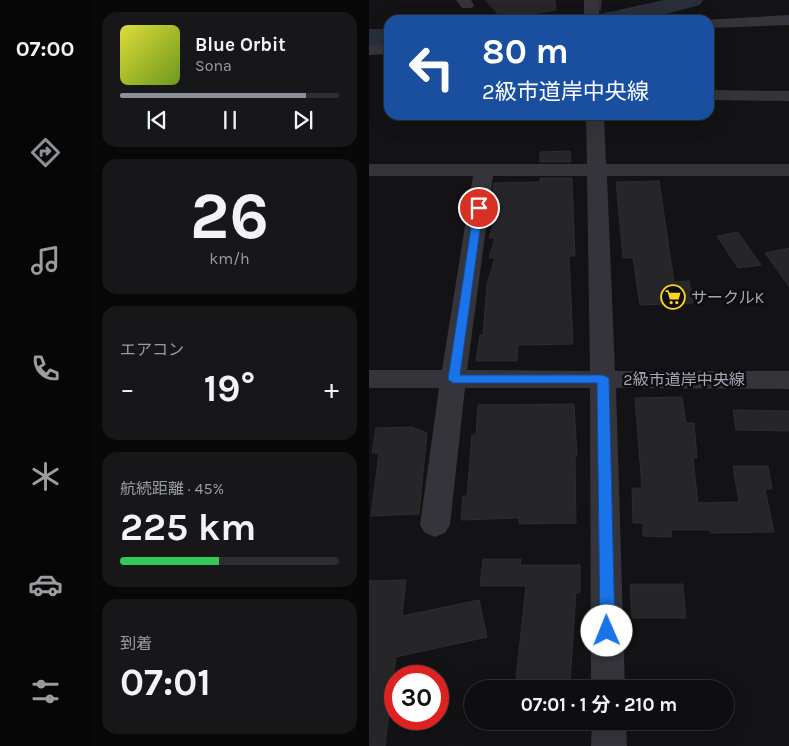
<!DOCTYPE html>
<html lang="ja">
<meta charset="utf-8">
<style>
:root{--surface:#0e0e10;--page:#171719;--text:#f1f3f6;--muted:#9b9c9f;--line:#2e2e30;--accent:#8c9099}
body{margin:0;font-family:Karla,"Noto Sans JP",sans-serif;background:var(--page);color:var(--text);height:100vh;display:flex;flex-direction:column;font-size:19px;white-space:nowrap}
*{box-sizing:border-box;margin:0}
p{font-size:16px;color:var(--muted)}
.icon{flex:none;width:28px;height:28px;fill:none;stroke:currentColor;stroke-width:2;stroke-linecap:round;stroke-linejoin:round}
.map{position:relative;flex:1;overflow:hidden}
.sheet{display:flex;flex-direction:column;gap:12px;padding:12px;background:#080809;width:279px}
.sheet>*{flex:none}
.banner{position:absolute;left:15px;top:15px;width:330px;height:105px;border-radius:15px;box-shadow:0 5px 20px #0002,0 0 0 1px var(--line);background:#1a4fa0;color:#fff;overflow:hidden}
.speed{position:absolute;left:15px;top:665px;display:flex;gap:10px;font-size:25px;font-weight:700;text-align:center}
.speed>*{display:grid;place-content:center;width:65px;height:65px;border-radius:50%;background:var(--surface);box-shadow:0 5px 20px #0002,0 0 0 1px var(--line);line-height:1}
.speed .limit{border:8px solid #d22;background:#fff;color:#111}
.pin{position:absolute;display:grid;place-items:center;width:42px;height:42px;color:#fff;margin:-21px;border:2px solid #fff;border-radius:50%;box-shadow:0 1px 5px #0007}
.me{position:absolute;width:55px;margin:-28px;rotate:359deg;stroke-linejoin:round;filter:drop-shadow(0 0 4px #0008)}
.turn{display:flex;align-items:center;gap:18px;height:105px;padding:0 15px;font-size:22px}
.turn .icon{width:65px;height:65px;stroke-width:2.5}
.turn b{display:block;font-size:35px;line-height:42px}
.big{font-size:38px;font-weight:700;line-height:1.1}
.sheet .widget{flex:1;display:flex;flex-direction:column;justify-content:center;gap:8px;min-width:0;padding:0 18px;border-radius:15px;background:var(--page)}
.sheet .dial{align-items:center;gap:0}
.dial b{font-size:65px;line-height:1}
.song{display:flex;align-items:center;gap:15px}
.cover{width:60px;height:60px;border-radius:8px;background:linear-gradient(135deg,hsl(60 70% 55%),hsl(80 70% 35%))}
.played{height:5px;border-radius:2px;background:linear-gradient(90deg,var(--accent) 85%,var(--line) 85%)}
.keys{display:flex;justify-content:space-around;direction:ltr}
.heat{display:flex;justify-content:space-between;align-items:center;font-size:28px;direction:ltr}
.charge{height:8px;border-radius:4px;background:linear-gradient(90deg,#34c759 45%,var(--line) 0)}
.trip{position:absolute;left:95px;top:680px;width:270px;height:50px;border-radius:25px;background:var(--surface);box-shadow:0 5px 20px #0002,0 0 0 1px var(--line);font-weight:700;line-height:50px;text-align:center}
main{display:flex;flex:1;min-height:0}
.dock{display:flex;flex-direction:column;width:90px;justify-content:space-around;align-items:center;background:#060606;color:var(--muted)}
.dock .icon{width:35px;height:35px}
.dock .current{color:var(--accent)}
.dock b{font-size:22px;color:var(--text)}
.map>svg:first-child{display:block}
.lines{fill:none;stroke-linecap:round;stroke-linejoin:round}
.stream{fill:#282f39;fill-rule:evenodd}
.river{fill:#282f39;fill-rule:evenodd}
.building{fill:#262629;stroke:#2d2d31}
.minor{fill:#34343a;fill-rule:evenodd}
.route{fill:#1a73e8;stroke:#114b97}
.labels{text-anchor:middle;stroke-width:5;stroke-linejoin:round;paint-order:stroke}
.poi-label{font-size:16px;fill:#a4a6b6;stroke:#0e0e10;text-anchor:start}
.street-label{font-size:16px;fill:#a4a6b6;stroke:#0e0e10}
</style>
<main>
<nav class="dock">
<b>07:00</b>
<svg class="icon current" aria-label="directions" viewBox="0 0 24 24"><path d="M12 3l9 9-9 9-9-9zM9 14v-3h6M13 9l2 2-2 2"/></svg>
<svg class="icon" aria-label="music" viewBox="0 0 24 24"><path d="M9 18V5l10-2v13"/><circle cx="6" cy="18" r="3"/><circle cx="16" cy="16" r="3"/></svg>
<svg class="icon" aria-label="phone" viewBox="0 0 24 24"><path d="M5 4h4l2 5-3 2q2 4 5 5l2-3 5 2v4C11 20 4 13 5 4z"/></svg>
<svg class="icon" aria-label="climate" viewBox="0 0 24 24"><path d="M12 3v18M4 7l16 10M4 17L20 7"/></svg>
<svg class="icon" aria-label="car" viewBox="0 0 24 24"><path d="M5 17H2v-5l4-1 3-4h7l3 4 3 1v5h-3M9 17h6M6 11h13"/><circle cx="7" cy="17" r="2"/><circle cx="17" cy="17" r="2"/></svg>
<svg class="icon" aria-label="filters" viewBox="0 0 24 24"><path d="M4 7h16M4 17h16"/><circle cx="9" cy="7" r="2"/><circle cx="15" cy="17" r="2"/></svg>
</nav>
<section class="sheet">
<div class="widget">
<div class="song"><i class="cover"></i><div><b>Blue Orbit</b><p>Sona</p></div></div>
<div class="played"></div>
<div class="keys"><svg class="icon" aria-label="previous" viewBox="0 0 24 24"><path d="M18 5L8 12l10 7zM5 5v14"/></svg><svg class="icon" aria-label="pause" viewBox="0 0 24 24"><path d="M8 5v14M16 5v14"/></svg><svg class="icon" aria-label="next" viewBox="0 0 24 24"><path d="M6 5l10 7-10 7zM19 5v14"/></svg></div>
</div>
<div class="widget dial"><b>26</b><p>km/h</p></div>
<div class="widget"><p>エアコン</p>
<div class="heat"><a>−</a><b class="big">19°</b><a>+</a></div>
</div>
<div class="widget"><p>航続距離 · 45%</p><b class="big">225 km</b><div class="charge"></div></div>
<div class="widget"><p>到着</p><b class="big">07:01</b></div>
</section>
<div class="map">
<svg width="421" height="746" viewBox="0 0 421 746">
<rect width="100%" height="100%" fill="#131315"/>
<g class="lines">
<path class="stream" d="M229,0H233L232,11L229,10Z"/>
<path class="river" d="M295,0H334L331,5L275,20H223L227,15Z
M0,29H20V45H0Z"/>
</g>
<path class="building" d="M116,0H186L187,10L134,19Z
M201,151L202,162H171V152Z
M171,178H203L206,256H200L204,344L149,345L148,361H107L111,335H114L118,284L126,258H120L126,238H120L126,219H123L128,201H123L125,183L171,182Z
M290,181L305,282L320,281L324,303L271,305L264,258H254L247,182Z
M369,232L392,265L369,268L348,236Z
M421,248V288L396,253Z
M313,397L317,423H325L328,458H324L329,503L370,502L364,466H399L403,489H396L405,532L342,533L341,530H302L303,537L274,536V523H264L263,488H273L266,398Z
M205,404L208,456H206L207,523L150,524V518L92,520L94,496H98L103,435H107L109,405Z
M364,410L421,411V431L367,430Z
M43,427L58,433L50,514L2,516L10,453H3L7,428Z
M114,559H152L151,565H211V593H207L201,682L147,679L157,586H111Z
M37,580L33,616L110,600L118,637L27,657L16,746H0V581Z
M261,584H314L317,618H263Z"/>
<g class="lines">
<path class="minor" d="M87,0H102L105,5L103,8H93Z
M215,0H229L231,20H215Z
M421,15V25L340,28V20H334Z
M20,44V54L0,55V45Z
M340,90L421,91V101L340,100Z
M217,115H235L237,164H421V176H238L246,371H421V389L247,388L256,689H222L221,388H96L81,525L76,533L66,537L56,533L51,525L70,388H0V370H73L104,176H0V164H218ZM124,176H218L221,371L98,370Z
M223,721H257L258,746H222Z"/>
</g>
<path class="route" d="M110,205L114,208L91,375H234L240,378L246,631L243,635L238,637L233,635L231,631L228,383H84L79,379L105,208Z"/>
<defs>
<g id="supermarket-ring" transform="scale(1.25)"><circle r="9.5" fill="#0e0e10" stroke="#fdd523" stroke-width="1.5"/><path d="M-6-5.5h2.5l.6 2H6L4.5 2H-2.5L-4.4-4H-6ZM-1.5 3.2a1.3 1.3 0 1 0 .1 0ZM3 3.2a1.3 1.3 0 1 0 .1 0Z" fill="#fdd523"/></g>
</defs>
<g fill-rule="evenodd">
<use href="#supermarket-ring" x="304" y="297"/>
</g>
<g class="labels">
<g class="poi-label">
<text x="322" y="303">サークルK</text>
</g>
<g class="street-label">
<text x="315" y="385">2級市道岸中央線</text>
</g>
</g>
</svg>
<div class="speed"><div class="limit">30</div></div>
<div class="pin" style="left:110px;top:208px;background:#d93025"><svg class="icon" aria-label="arrive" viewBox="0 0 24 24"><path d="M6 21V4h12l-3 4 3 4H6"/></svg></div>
<svg class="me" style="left:238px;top:631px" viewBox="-20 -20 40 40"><circle r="19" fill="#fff"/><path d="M0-13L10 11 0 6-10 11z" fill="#1a73e8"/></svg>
<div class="trip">07:01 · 1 分 · 210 m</div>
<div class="banner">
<div class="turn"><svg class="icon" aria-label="left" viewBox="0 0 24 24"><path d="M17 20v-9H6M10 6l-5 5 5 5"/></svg><div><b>80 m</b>2級市道岸中央線</div></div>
</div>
</div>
</main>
